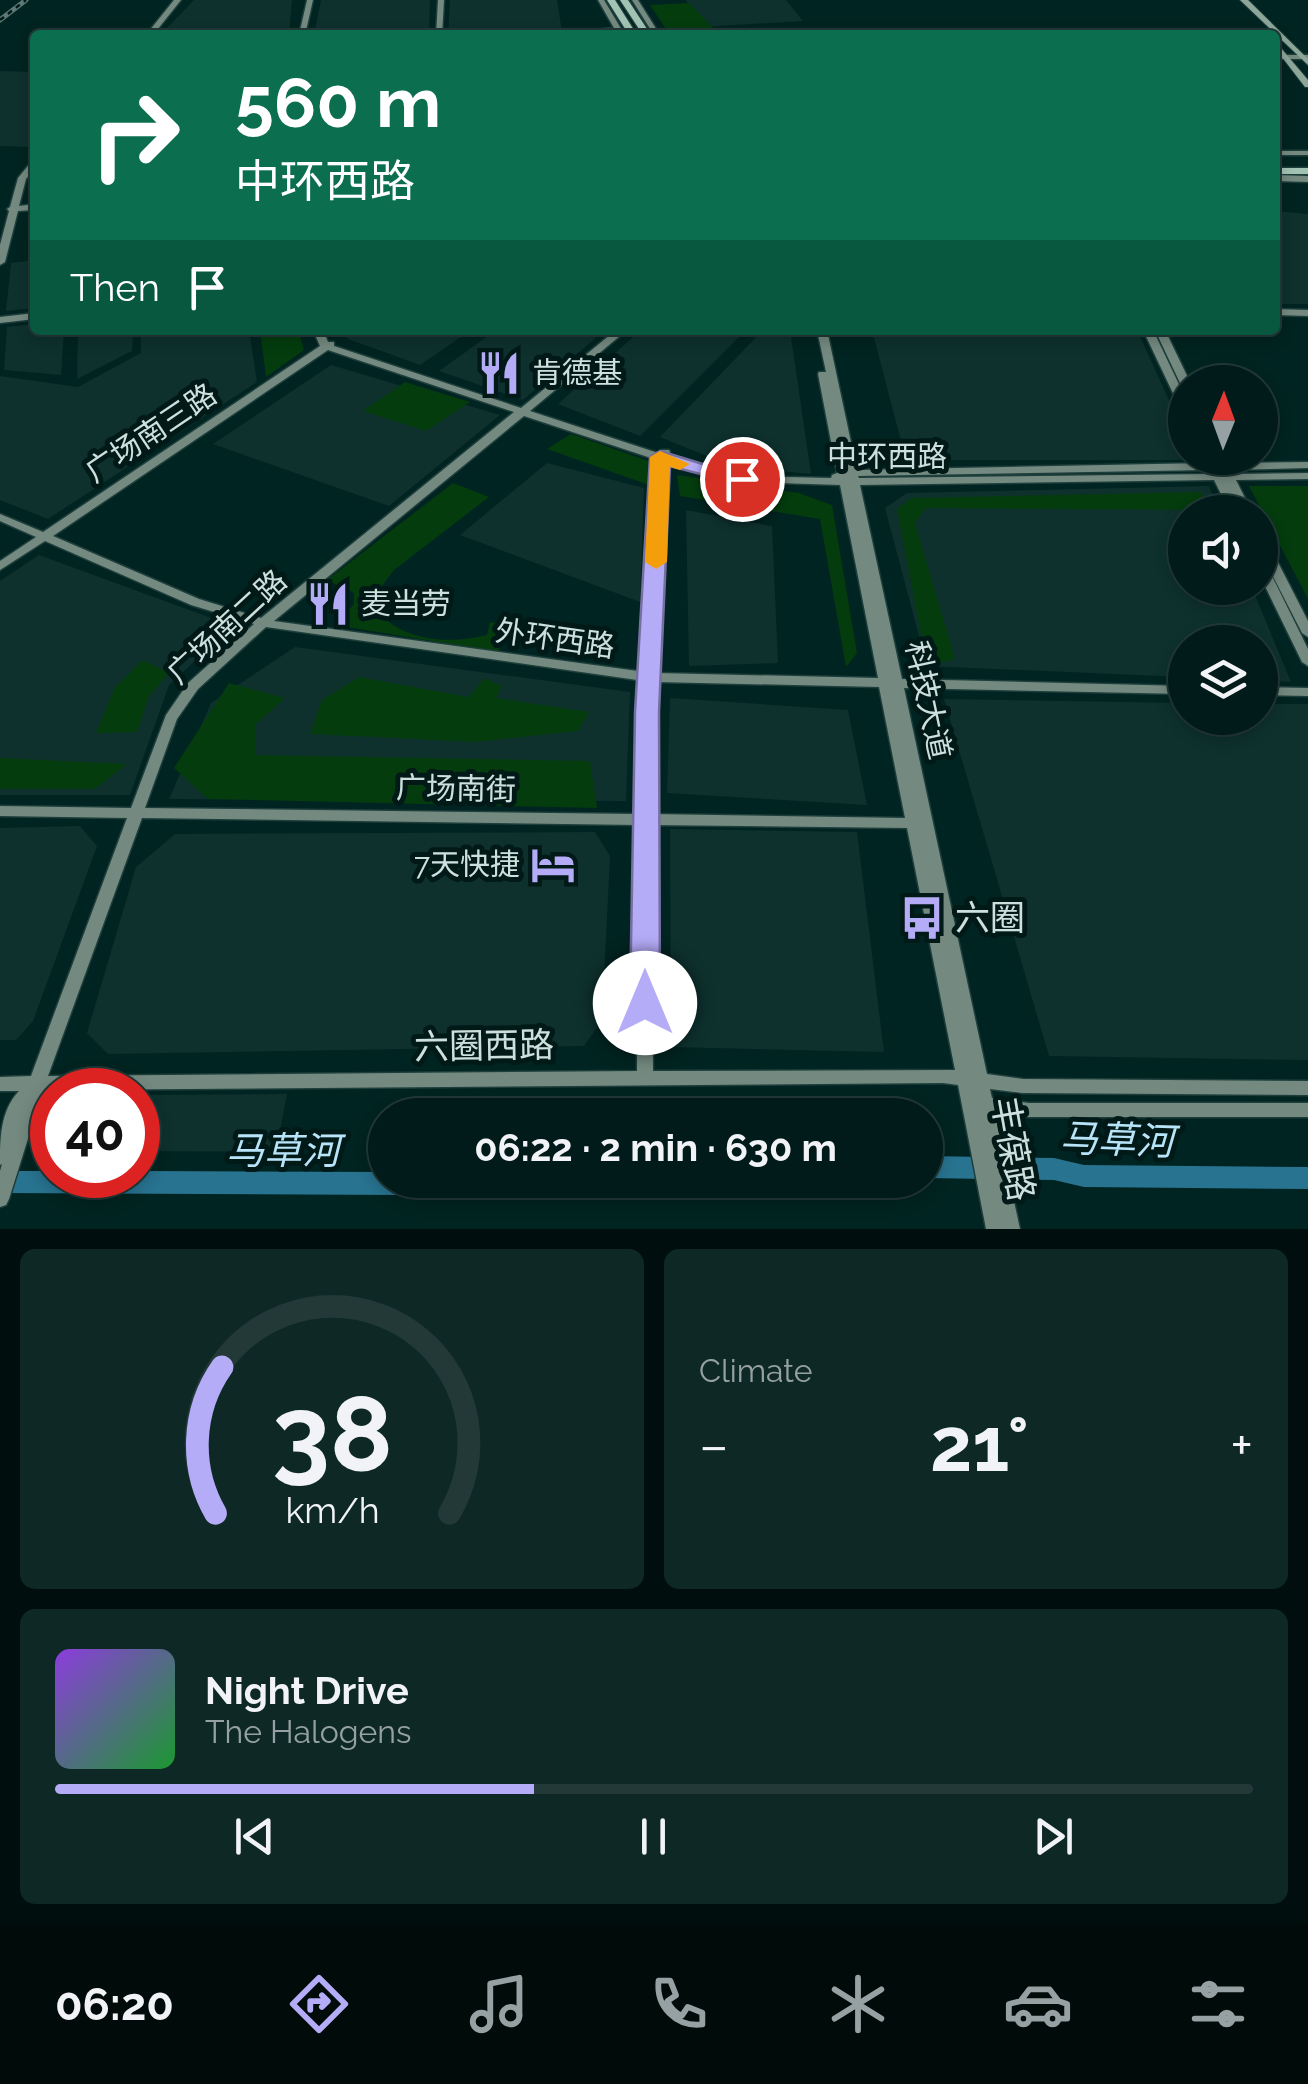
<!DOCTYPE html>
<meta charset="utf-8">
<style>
:root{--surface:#001b19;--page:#0e2826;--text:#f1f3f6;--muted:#95a1a2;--line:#223938;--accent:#b5acf8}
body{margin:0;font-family:Raleway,"Noto Sans SC",sans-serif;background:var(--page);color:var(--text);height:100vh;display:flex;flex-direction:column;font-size:38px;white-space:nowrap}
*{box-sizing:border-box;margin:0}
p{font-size:32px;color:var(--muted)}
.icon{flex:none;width:55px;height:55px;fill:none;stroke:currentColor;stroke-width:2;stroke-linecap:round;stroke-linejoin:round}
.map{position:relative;height:1229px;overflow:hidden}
.details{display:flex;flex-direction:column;gap:20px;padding:20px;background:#000f0e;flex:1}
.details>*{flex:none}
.top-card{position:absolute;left:30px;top:30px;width:1250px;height:305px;border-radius:10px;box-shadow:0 5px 15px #0003,0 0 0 2px var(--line);background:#0b6e4f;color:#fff;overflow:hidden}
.needle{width:65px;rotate:1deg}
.tools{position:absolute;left:1168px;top:365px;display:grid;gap:20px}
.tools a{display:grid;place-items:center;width:110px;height:110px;border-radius:50%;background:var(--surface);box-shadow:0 5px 15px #0003,0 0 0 2px var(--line);font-size:50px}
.speed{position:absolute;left:30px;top:1068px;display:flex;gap:20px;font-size:50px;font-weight:700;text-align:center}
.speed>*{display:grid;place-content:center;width:130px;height:130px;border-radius:50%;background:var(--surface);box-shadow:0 5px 15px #0003,0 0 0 2px var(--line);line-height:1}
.speed .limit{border:15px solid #d22;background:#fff;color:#111}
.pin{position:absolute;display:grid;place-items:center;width:85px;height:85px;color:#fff;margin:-42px;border:5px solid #fff;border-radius:50%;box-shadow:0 2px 10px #0007}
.me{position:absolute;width:110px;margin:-55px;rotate:0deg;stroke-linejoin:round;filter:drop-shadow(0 0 8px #0008)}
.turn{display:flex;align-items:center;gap:35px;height:210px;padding:0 40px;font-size:45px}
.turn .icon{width:130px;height:130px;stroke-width:2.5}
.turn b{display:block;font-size:70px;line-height:85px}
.then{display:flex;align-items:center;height:95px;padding:0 40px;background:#0003;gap:20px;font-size:38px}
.big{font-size:75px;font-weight:700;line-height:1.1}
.details .widget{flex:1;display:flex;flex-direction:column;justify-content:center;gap:15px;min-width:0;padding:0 35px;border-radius:15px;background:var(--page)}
.details .dial{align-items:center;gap:0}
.dial svg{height:260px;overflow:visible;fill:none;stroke:var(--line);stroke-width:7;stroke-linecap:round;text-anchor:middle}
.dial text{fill:var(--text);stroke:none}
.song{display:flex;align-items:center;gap:30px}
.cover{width:120px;height:120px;border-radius:15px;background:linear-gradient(135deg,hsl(270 70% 55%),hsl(130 70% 35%))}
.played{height:10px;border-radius:5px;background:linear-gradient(90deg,var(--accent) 40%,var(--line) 40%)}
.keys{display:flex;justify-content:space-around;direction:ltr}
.heat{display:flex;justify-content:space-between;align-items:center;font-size:55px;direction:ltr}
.details .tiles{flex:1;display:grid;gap:20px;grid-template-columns:1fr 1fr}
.widget:last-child{grid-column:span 2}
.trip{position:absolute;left:368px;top:1098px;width:575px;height:100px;border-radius:50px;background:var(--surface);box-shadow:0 5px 15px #0003,0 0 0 2px var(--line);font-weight:700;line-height:100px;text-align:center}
.dock{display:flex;height:160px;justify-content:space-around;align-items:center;background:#000b0a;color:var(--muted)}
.dock .icon{width:70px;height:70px}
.dock .selected{color:var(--accent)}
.dock b{font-size:45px;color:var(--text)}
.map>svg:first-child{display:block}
.built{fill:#0e312e}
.green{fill:#043c0e}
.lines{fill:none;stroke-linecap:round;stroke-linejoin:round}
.river{fill:#287390;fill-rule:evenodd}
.secondary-casing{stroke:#1d3e3b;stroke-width:3}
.primary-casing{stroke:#1d3e3b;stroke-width:2}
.highway-casing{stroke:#1d3e3b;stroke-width:3}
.secondary{fill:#74897f;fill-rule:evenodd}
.primary{fill:#8ca79a;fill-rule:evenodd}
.highway{fill:#a2c2b3;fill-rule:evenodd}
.rail-casing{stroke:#5d7976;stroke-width:5}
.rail{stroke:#011917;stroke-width:2.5;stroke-dasharray:5;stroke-linecap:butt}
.route{fill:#b5acf8;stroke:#7670a1;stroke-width:2.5}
.slow{fill:#f59e0b}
.labels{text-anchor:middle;stroke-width:10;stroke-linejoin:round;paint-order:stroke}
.poi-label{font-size:30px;fill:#cde0dd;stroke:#011917;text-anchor:start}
.street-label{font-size:30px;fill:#cde0dd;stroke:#011917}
.near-poi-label{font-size:35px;fill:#cde0dd;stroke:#011917;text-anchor:start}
.near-street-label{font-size:35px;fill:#cde0dd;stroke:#011917}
.near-water-label{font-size:38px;font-style:italic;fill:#b7e4f9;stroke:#011917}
</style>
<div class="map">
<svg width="1308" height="1229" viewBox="0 0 1308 1229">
<rect width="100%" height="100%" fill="#002421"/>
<path class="built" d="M194,0H292L289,35H160Z
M321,0H430L429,35H314Z
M450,0H557L562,32L448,35Z
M686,0H786L803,21L702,27Z
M0,71L35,72V147L0,146Z
M1275,211L1308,214V304H1275Z
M35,260V308L6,311L11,263Z
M35,324V330H64L61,375L4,370L7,327Z
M78,330H133L132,351L77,379Z
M141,330H249L257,382L48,519L0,500V376L78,387L141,353Z
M343,330H471L420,365L348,339Z
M496,330H605L523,400L439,371Z
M641,330H746L640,436L558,404Z
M763,330H790L811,474L734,467L660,437Z
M872,330H1137L1185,435V458L1197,460H906Z
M331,365L500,415L389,506L213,444Z
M547,463L644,488L640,602L460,535Z
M1209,486L1220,512H1185V588H1252L1291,682L1260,680V642H1185V677L927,666L885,508L907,493Z
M686,510L772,526L778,663L689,666Z
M39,555L233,626L169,685L130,795H0V581Z
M295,647L630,692L626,801L169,799L211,703Z
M670,698L848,710L867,805L667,793Z
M944,699L1185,703V718H1260V704H1308V1060L1049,1056Z
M80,826L97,846L33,1021L16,1040H0V828Z
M670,829L857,832L884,1052L671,1047Z
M595,832L610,856L602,1021L584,1046L108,1054L87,1033L136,867L175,834Z
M287,1094L276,1152L138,1151V1095Z"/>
<path class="green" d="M689,3L720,35H670L650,5Z
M260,330H298L304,350L266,377Z
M405,382L470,402L426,431L363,411Z
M571,434L651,462L649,485L547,449Z
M677,475L799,493L832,505L857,653L846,667L820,519L680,496Z
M453,483L489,497L394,570L382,586V615C406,642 454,644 487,635L490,622L507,626L499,638V652L335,625L354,604V593L327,580Z
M1249,486H1308V599Z
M1201,492L1210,510L926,508L915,523L955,659L927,666L897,509L911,498Z
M143,660L169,673L149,696L137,732L96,733L115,687Z
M359,677L469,697L484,678L502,686L496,698L589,712L578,731L476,742L310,734L322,700Z
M229,683L285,698L255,725V755L590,761L597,808L208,799L174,768Z
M0,758L127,764L95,789H0Z"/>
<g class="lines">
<path class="river" d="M925,1156L1054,1158L1084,1165L1308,1167V1189L1084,1187L1054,1180L925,1178Z
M0,1171H52V1175H138V1171L385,1172V1180H877L873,1188L851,1197L0,1193Z"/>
<g class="secondary-casing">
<path id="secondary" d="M174,0H181L153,35H146Z
M307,0H313L305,35H299Z
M438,0H444L442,35H436Z
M598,0H604L623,32L622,33L560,35L563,33L614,28Z
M632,0H638L660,35H654Z
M1275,55H1308V59H1275Z
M1275,151H1308V155H1275Z
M32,161H35V168L26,179L19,206L35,204V210L18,211L5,262L0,265V245L9,211L7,209L10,207L18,178Z
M1275,175L1308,176V182L1275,181Z
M1275,309L1308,310V316L1275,315Z
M35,313V319L0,323V317Z
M313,330H323L328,342H334V346L521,408L616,330H627L530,411L658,453L661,450H669L670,452L667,456L742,476L831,478L832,475L837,473L818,374L819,372H826L817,330H827L857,470L1206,463L1204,458H1224L1227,463L1308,462V468L1231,470L1233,474L1308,473V479L1236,480L1252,512H1242L1232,495L1241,512H1230L1214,480L860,485L902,679L1185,686V694L904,688L987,1074L1023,1079L1308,1081V1095L1023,1093L990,1089L992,1098L1029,1103H1308V1117H1029L995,1114L1020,1229H986L958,1085L943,1083L52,1090L43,1091L9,1199L6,1205L0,1207V1171L2,1164L0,1165C0,1139 0,1111 19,1091H0V1077L31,1076L127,818L0,816V806L131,808L166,715L188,683L254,624L191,605L45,541L0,570V561L36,537L0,521V514L43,532L320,346ZM328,350L514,412L261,618L199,599L53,536ZM524,416L654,459L645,672L274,621ZM665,463L742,482L840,485L878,678L658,673ZM1209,470L1211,474L859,478L858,476ZM266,627L644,681L638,814L145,808L177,719L198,689ZM657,682L879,687L905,818L652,814ZM142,818L638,825L637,1071L48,1076ZM652,825L907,828L955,1070L653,1071Z
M1143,330H1153L1185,397V411L1180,408Z
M1155,330H1165L1190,382H1185V386L1180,383Z
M1260,535L1266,539L1308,621V637L1302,633L1260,551Z
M1260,560L1266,564L1308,649V666L1302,662L1260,576Z
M1260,687L1308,688V696L1260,695Z"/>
</g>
<g class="primary-casing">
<path id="primary" d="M1240,0H1248L1308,59V65Z
M1275,41L1308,80V87H1305L1275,48Z"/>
</g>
<g class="highway-casing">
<path id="highway" d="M607,0H615L637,35H629Z
M620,0H628L651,35H643Z
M1275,168H1308V174H1275Z"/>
</g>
<use href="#secondary" class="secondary"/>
<use href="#primary" class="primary"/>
<use href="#highway" class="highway"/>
<g class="rail-casing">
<path id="rail" d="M0,20L26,0"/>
</g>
<use href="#rail" class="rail"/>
</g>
<path class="route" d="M660,451L752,479L742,485L670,466L659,712L660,1003L655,1012L645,1015L635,1012L630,1003L635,712L650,457Z"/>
<path class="slow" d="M660,451L690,464L680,470L670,467L667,562L656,569L645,562L650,457Z"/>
<defs>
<g id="restaurant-bare" transform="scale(3.45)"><path d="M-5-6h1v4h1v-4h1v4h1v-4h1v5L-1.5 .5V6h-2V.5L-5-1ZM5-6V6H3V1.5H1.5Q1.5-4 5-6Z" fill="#b5acf8" stroke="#011917" stroke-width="2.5" paint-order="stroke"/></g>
<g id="hotel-bare" transform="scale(3.45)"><path d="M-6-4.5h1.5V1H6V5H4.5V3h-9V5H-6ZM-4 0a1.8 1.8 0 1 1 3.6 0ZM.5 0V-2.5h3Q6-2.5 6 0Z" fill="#b5acf8" stroke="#011917" stroke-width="2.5" paint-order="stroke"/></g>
<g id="bus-bare" transform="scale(3.45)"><path d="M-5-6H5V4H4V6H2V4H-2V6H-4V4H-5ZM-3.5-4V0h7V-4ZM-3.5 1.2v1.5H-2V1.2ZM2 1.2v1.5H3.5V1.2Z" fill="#b5acf8" stroke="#011917" stroke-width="2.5" paint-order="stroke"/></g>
</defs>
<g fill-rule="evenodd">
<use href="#restaurant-bare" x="499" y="373"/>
<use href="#restaurant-bare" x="328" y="604"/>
<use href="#hotel-bare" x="553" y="865"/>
<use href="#bus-bare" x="922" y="918"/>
</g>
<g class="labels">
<g class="poi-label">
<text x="532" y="383">肯德基</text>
<text x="361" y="614">麦当劳</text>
<text x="520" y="875" text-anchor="end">7天快捷</text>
</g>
<g class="street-label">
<text transform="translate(151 433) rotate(-34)" y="10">广场南三路</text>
<text x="887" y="467">中环西路</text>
<text transform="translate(227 627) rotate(-43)" y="10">广场南二路</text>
<text transform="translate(555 639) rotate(8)" y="10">外环西路</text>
<text transform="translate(928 700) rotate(78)" y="10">科技大道</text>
<text transform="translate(456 789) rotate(1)" y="10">广场南街</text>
</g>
<g class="near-poi-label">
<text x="955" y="930">六圈</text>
</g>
<g class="near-street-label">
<text transform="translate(484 1046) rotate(-1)" y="12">六圈西路</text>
<text transform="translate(1013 1149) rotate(80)" y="12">丰葆路</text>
</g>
<g class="near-water-label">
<text transform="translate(1117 1140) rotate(2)" y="13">马草河</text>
<text x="283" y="1164">马草河</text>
</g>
</g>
</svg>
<div class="tools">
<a><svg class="needle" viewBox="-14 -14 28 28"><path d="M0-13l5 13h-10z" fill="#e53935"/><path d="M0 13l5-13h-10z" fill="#95a1a2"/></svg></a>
<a><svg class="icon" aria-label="sound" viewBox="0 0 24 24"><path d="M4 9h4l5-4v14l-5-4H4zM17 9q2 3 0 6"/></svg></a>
<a><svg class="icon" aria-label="layers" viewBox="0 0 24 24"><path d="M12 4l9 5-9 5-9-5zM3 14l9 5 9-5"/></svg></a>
</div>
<div class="speed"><div class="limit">40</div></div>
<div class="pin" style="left:742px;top:479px;background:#d93025"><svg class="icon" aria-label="arrive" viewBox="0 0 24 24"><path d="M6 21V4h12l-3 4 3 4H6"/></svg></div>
<svg class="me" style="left:645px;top:1003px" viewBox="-20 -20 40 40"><circle r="19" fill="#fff"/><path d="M0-13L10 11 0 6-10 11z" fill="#b5acf8"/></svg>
<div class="trip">06:22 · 2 min · 630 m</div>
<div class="top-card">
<div class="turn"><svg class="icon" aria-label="right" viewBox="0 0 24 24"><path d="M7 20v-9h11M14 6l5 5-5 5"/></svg><div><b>560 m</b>中环西路</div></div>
<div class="then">Then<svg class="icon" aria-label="arrive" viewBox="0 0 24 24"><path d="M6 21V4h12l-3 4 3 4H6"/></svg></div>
</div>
</div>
<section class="details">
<div class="tiles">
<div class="widget dial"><svg viewBox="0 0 100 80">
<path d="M14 69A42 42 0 1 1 86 69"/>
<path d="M14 69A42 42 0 0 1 16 24" stroke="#b5acf8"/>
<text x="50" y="56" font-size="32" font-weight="700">38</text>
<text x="50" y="72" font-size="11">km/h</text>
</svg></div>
<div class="widget"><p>Climate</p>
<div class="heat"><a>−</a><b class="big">21°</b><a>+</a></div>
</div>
<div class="widget">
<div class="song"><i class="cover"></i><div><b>Night Drive</b><p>The Halogens</p></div></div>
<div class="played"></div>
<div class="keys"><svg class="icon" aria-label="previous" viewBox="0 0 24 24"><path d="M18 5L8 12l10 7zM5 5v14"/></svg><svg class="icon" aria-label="pause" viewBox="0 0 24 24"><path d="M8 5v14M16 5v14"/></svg><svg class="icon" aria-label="next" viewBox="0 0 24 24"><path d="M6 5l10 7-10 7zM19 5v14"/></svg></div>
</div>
</div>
</section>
<nav class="dock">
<b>06:20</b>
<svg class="icon selected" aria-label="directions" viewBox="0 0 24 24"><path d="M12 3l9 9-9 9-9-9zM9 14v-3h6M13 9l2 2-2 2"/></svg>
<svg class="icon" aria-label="music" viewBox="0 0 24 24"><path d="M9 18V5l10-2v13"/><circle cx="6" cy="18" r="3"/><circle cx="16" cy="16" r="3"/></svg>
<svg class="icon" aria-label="phone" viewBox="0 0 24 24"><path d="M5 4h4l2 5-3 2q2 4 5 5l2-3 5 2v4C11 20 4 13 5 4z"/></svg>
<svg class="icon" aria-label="climate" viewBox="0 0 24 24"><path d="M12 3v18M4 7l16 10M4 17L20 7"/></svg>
<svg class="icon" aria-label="car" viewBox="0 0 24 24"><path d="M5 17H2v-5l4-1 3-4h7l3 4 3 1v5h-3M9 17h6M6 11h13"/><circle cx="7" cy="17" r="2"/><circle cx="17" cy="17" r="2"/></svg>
<svg class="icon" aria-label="filters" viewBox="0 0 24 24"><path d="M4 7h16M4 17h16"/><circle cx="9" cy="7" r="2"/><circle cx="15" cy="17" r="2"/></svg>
</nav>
